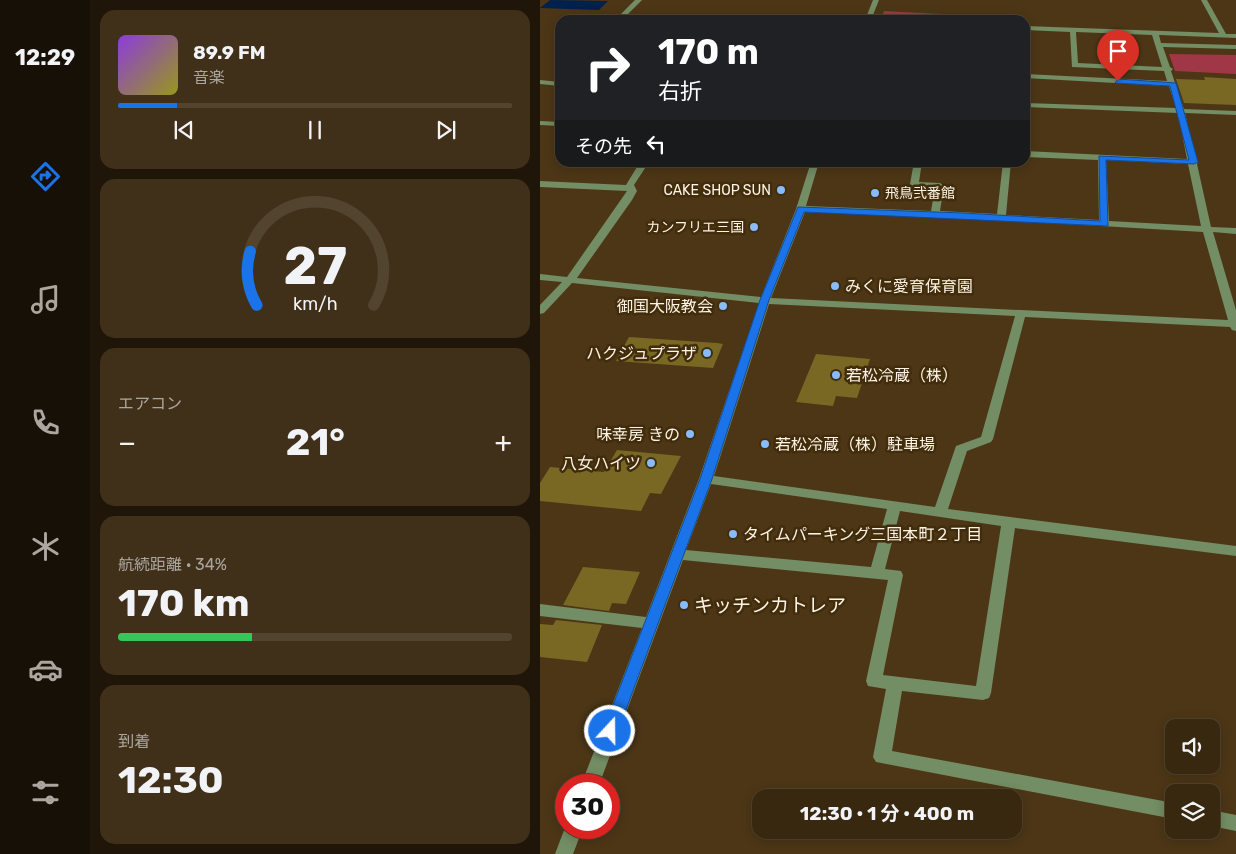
<!DOCTYPE html>
<html lang="ja">
<meta charset="utf-8">
<style>
:root{--surface:#392810;--page:#403019;--text:#f1f3f6;--muted:#aba69f;--line:#534430;--accent:#1a73e8}
body{margin:0;font-family:Rubik,"Noto Sans JP",sans-serif;background:var(--page);color:var(--text);height:100vh;display:flex;flex-direction:column;font-size:19px;white-space:nowrap}
*{box-sizing:border-box;margin:0}
p{font-size:16px;color:var(--muted)}
.icon{flex:none;width:28px;height:28px;fill:none;stroke:currentColor;stroke-width:2;stroke-linecap:round;stroke-linejoin:round}
.map{position:relative;flex:1;overflow:hidden}
.details{display:flex;flex-direction:column;gap:10px;padding:10px;background:#1f1609;width:450px}
.details>*{flex:none}
.banner{position:absolute;left:15px;top:15px;width:475px;height:152px;border-radius:15px;box-shadow:0 2px 12px #0003,0 0 0 1px var(--line);background:#202124;color:#fff;overflow:hidden}
.buttons{position:absolute;left:625px;top:719px;display:grid;gap:10px}
.buttons a{display:grid;place-items:center;width:55px;height:55px;border-radius:10px;background:var(--surface);box-shadow:0 2px 12px #0003,0 0 0 1px var(--line);font-size:25px}
.speed{position:absolute;left:15px;top:774px;display:flex;gap:10px;font-size:25px;font-weight:700;text-align:center}
.speed>*{display:grid;place-content:center;width:65px;height:65px;border-radius:50%;background:var(--surface);box-shadow:0 2px 12px #0003,0 0 0 1px var(--line);line-height:1}
.speed .limit{border:8px solid #d22;background:#fff;color:#111}
.pin{position:absolute;display:grid;place-items:center;width:42px;height:42px;color:#fff;margin:-51px -21px;border-radius:50% 50% 50% 0;rotate:-45deg;box-shadow:0 0 5px #0007}
.pin .icon{rotate:45deg}
.me{position:absolute;width:55px;margin:-28px;rotate:21deg;stroke-linejoin:round;filter:drop-shadow(0 0 4px #0008)}
.turn{display:flex;align-items:center;gap:18px;height:105px;padding:0 20px;font-size:22px}
.turn .icon{width:65px;height:65px;stroke-width:2.5}
.turn b{display:block;font-size:35px;line-height:42px}
.then{display:flex;align-items:center;height:48px;padding:0 20px;background:#0003;gap:10px;font-size:19px}
.big{font-size:38px;font-weight:700;line-height:1.1}
.details .card{flex:1;display:flex;flex-direction:column;justify-content:center;gap:8px;min-width:0;padding:0 18px;border-radius:15px;background:var(--page)}
.details .dial{align-items:center;gap:0}
.dial svg{height:130px;overflow:visible;fill:none;stroke:var(--line);stroke-width:7;stroke-linecap:round;text-anchor:middle}
.dial text{fill:var(--text);stroke:none}
.song{display:flex;align-items:center;gap:15px}
.cover{width:60px;height:60px;border-radius:8px;background:linear-gradient(135deg,hsl(270 70% 55%),hsl(60 70% 35%))}
.played{height:5px;border-radius:2px;background:linear-gradient(90deg,var(--accent) 15%,var(--line) 15%)}
.keys{display:flex;justify-content:space-around;direction:ltr}
.heat{display:flex;justify-content:space-between;align-items:center;font-size:28px;direction:ltr}
.charge{height:8px;border-radius:4px;background:linear-gradient(90deg,#34c759 34%,var(--line) 0)}
.trip{position:absolute;left:212px;top:789px;width:270px;height:50px;border-radius:15px;background:var(--surface);box-shadow:0 2px 12px #0003,0 0 0 1px var(--line);font-weight:700;line-height:50px;text-align:center}
main{display:flex;flex:1;min-height:0}
.tabs{display:flex;flex-direction:column;width:90px;justify-content:space-around;align-items:center;background:#171006;color:var(--muted)}
.tabs .icon{width:35px;height:35px}
.tabs .selected{color:var(--accent)}
.tabs b{font-size:22px;color:var(--text)}
.map>svg:first-child{display:block}
.green{fill:#9f3747}
.water{fill:#00214c}
.building{fill:#796824}
.lines{fill:none;stroke-linecap:round;stroke-linejoin:round}
.minor{fill:#738d64;fill-rule:evenodd}
.route{fill:#1a73e8;stroke:#114b97}
.poi-dot{fill:#87bbfb;stroke:#412c0b;stroke-width:2}
.labels{text-anchor:middle;stroke-width:5;stroke-linejoin:round;paint-order:stroke}
.far-poi-label{font-size:14px;fill:#fef3e5;stroke:#412c0b;text-anchor:end}
.poi-label{font-size:16px;fill:#fef3e5;stroke:#412c0b;text-anchor:start}
.near-poi-label{font-size:19px;fill:#fef3e5;stroke:#412c0b;text-anchor:start}
</style>
<main>
<nav class="tabs">
<b>12:29</b>
<svg class="icon selected" aria-label="directions" viewBox="0 0 24 24"><path d="M12 3l9 9-9 9-9-9zM9 14v-3h6M13 9l2 2-2 2"/></svg>
<svg class="icon" aria-label="music" viewBox="0 0 24 24"><path d="M9 18V5l10-2v13"/><circle cx="6" cy="18" r="3"/><circle cx="16" cy="16" r="3"/></svg>
<svg class="icon" aria-label="phone" viewBox="0 0 24 24"><path d="M5 4h4l2 5-3 2q2 4 5 5l2-3 5 2v4C11 20 4 13 5 4z"/></svg>
<svg class="icon" aria-label="climate" viewBox="0 0 24 24"><path d="M12 3v18M4 7l16 10M4 17L20 7"/></svg>
<svg class="icon" aria-label="car" viewBox="0 0 24 24"><path d="M5 17H2v-5l4-1 3-4h7l3 4 3 1v5h-3M9 17h6M6 11h13"/><circle cx="7" cy="17" r="2"/><circle cx="17" cy="17" r="2"/></svg>
<svg class="icon" aria-label="filters" viewBox="0 0 24 24"><path d="M4 7h16M4 17h16"/><circle cx="9" cy="7" r="2"/><circle cx="15" cy="17" r="2"/></svg>
</nav>
<section class="details">
<div class="card">
<div class="song"><i class="cover"></i><div><b>89.9 FM</b><p>音楽</p></div></div>
<div class="played"></div>
<div class="keys"><svg class="icon" aria-label="previous" viewBox="0 0 24 24"><path d="M18 5L8 12l10 7zM5 5v14"/></svg><svg class="icon" aria-label="pause" viewBox="0 0 24 24"><path d="M8 5v14M16 5v14"/></svg><svg class="icon" aria-label="next" viewBox="0 0 24 24"><path d="M6 5l10 7-10 7zM19 5v14"/></svg></div>
</div>
<div class="card dial"><svg viewBox="0 0 100 80">
<path d="M14 69A42 42 0 1 1 86 69"/>
<path d="M14 69A42 42 0 0 1 10 36" stroke="#1a73e8"/>
<text x="50" y="56" font-size="32" font-weight="700">27</text>
<text x="50" y="72" font-size="11">km/h</text>
</svg></div>
<div class="card"><p>エアコン</p>
<div class="heat"><a>−</a><b class="big">21°</b><a>+</a></div>
</div>
<div class="card"><p>航続距離 · 34%</p><b class="big">170 km</b><div class="charge"></div></div>
<div class="card"><p>到着</p><b class="big">12:30</b></div>
</section>
<div class="map">
<svg width="696" height="854" viewBox="0 0 696 854">
<rect width="100%" height="100%" fill="#4c3616"/>
<path class="green" d="M344,11L401,14L398,20H368L366,18L355,17L354,20H341Z
M629,54L696,55V74L635,71Z"/>
<path class="water" d="M10,0L68,1L59,10L0,8Z"/>
<path class="building" d="M664,77L696,79V105L644,103L636,79L665,80Z
M89,337L177,343L183,344L173,368L76,361Z
M276,354L330,359L317,398L296,396L293,406L256,402Z
M77,450L141,456L121,494L110,493L101,511L0,501V483L10,467L64,472Z
M43,567L100,572L86,604L72,603L69,611L23,605Z
M16,620L62,625L47,662L0,657V624L13,625Z"/>
<g class="lines">
<path class="minor" d="M95,0H102L82,20H75Z
M333,0H339L331,20H325Z
M661,0H667L686,34H696V38L619,35L621,43L696,45V49L623,47L630,67L633,69L631,71L644,109L696,111V115L645,113L656,160L658,162L657,164L671,227L696,228V234L673,232L696,310V331L692,330L690,327L485,317L453,439L451,442L427,451L408,509L696,546V556L475,528L451,693L449,698L443,700L362,691L352,751L634,803V819L336,762L333,757L346,689L328,686L326,681L348,580L143,560L59,785H41L102,628L0,616V604L106,617L159,479L219,303L32,283L4,313L0,314V305L22,282L0,280V274L27,277L87,191L0,187V181L86,185L100,162H109L94,185L97,191L92,200L37,278L221,297L256,209L271,162H279L266,206L391,211L395,188L374,187L370,184L374,162H382L379,182L400,183L404,186L400,211L457,214L463,162H471L466,215L559,220L558,160L485,157V151L647,159L638,113L485,107V103L636,108L629,86L485,78V74L627,81L624,71L532,67L530,32L485,30V26L679,33ZM536,32L612,35L622,67L538,63ZM566,160L648,164L661,226L569,221ZM265,212L423,218L663,232L688,320L231,298ZM229,304L475,316L441,437L416,446L395,507L174,476ZM171,484L347,509L331,567L146,550ZM360,511L461,526L436,686L343,675L363,575L361,571L345,569Z
M0,80L20,82V86L0,84Z
M0,121L20,122V126L0,125Z
M671,810L696,815V831L671,826Z
M26,825V828H43L33,854H15Z"/>
</g>
<path class="route" d="M578,79L636,83L658,162L654,164L566,160L568,226L264,212L229,300L172,479L78,731L76,736L70,738L65,736L63,731L160,479L220,300L258,207L423,213L560,221L559,156L649,160L630,86L575,83Z"/>
<g class="poi-dot">
<circle cx="241" cy="190" r="5"/>
<circle cx="335" cy="193" r="5"/>
<circle cx="214" cy="227" r="5"/>
<circle cx="295" cy="286" r="5"/>
<circle cx="183" cy="306" r="5"/>
<circle cx="167" cy="353" r="5"/>
<circle cx="296" cy="375" r="5"/>
<circle cx="150" cy="434" r="5"/>
<circle cx="225" cy="444" r="5"/>
<circle cx="111" cy="463" r="5"/>
<circle cx="193" cy="534" r="5"/>
<circle cx="144" cy="605" r="5"/>
</g>
<g class="labels">
<g class="far-poi-label">
<text x="231" y="195">CAKE SHOP SUN</text>
<text x="345" y="198" text-anchor="start">飛鳥弐番館</text>
<text x="204" y="232">カンフリエ三国</text>
</g>
<g class="poi-label">
<text x="305" y="292">みくに愛育保育園</text>
<text x="173" y="312" text-anchor="end">御国大阪教会</text>
<text x="157" y="359" text-anchor="end">ハクジュプラザ</text>
<text x="306" y="381">若松冷蔵（株）</text>
<text x="140" y="440" text-anchor="end">味幸房 きの</text>
<text x="235" y="450">若松冷蔵（株）駐車場</text>
<text x="101" y="469" text-anchor="end">八女ハイツ</text>
<text x="203" y="540">タイムパーキング三国本町２丁目</text>
</g>
<g class="near-poi-label">
<text x="154" y="612">キッチンカトレア</text>
</g>
</g>
</svg>
<div class="buttons">
<a><svg class="icon" aria-label="sound" viewBox="0 0 24 24"><path d="M4 9h4l5-4v14l-5-4H4zM17 9q2 3 0 6"/></svg></a>
<a><svg class="icon" aria-label="layers" viewBox="0 0 24 24"><path d="M12 4l9 5-9 5-9-5zM3 14l9 5 9-5"/></svg></a>
</div>
<div class="speed"><div class="limit">30</div></div>
<div class="pin" style="left:578px;top:81px;background:#d93025"><svg class="icon" aria-label="arrive" viewBox="0 0 24 24"><path d="M6 21V4h12l-3 4 3 4H6"/></svg></div>
<svg class="me" style="left:70px;top:731px" viewBox="-20 -20 40 40"><circle r="17" fill="#1a73e8" stroke="#fff" stroke-width="3"/><path d="M0-11L8 9 0 5-8 9z" fill="#fff"/></svg>
<div class="trip">12:30 · 1 分 · 400 m</div>
<div class="banner">
<div class="turn"><svg class="icon" aria-label="right" viewBox="0 0 24 24"><path d="M7 20v-9h11M14 6l5 5-5 5"/></svg><div><b>170 m</b>右折</div></div>
<div class="then">その先<svg class="icon" aria-label="left" viewBox="0 0 24 24"><path d="M17 20v-9H6M10 6l-5 5 5 5"/></svg></div>
</div>
</div>
</main>
